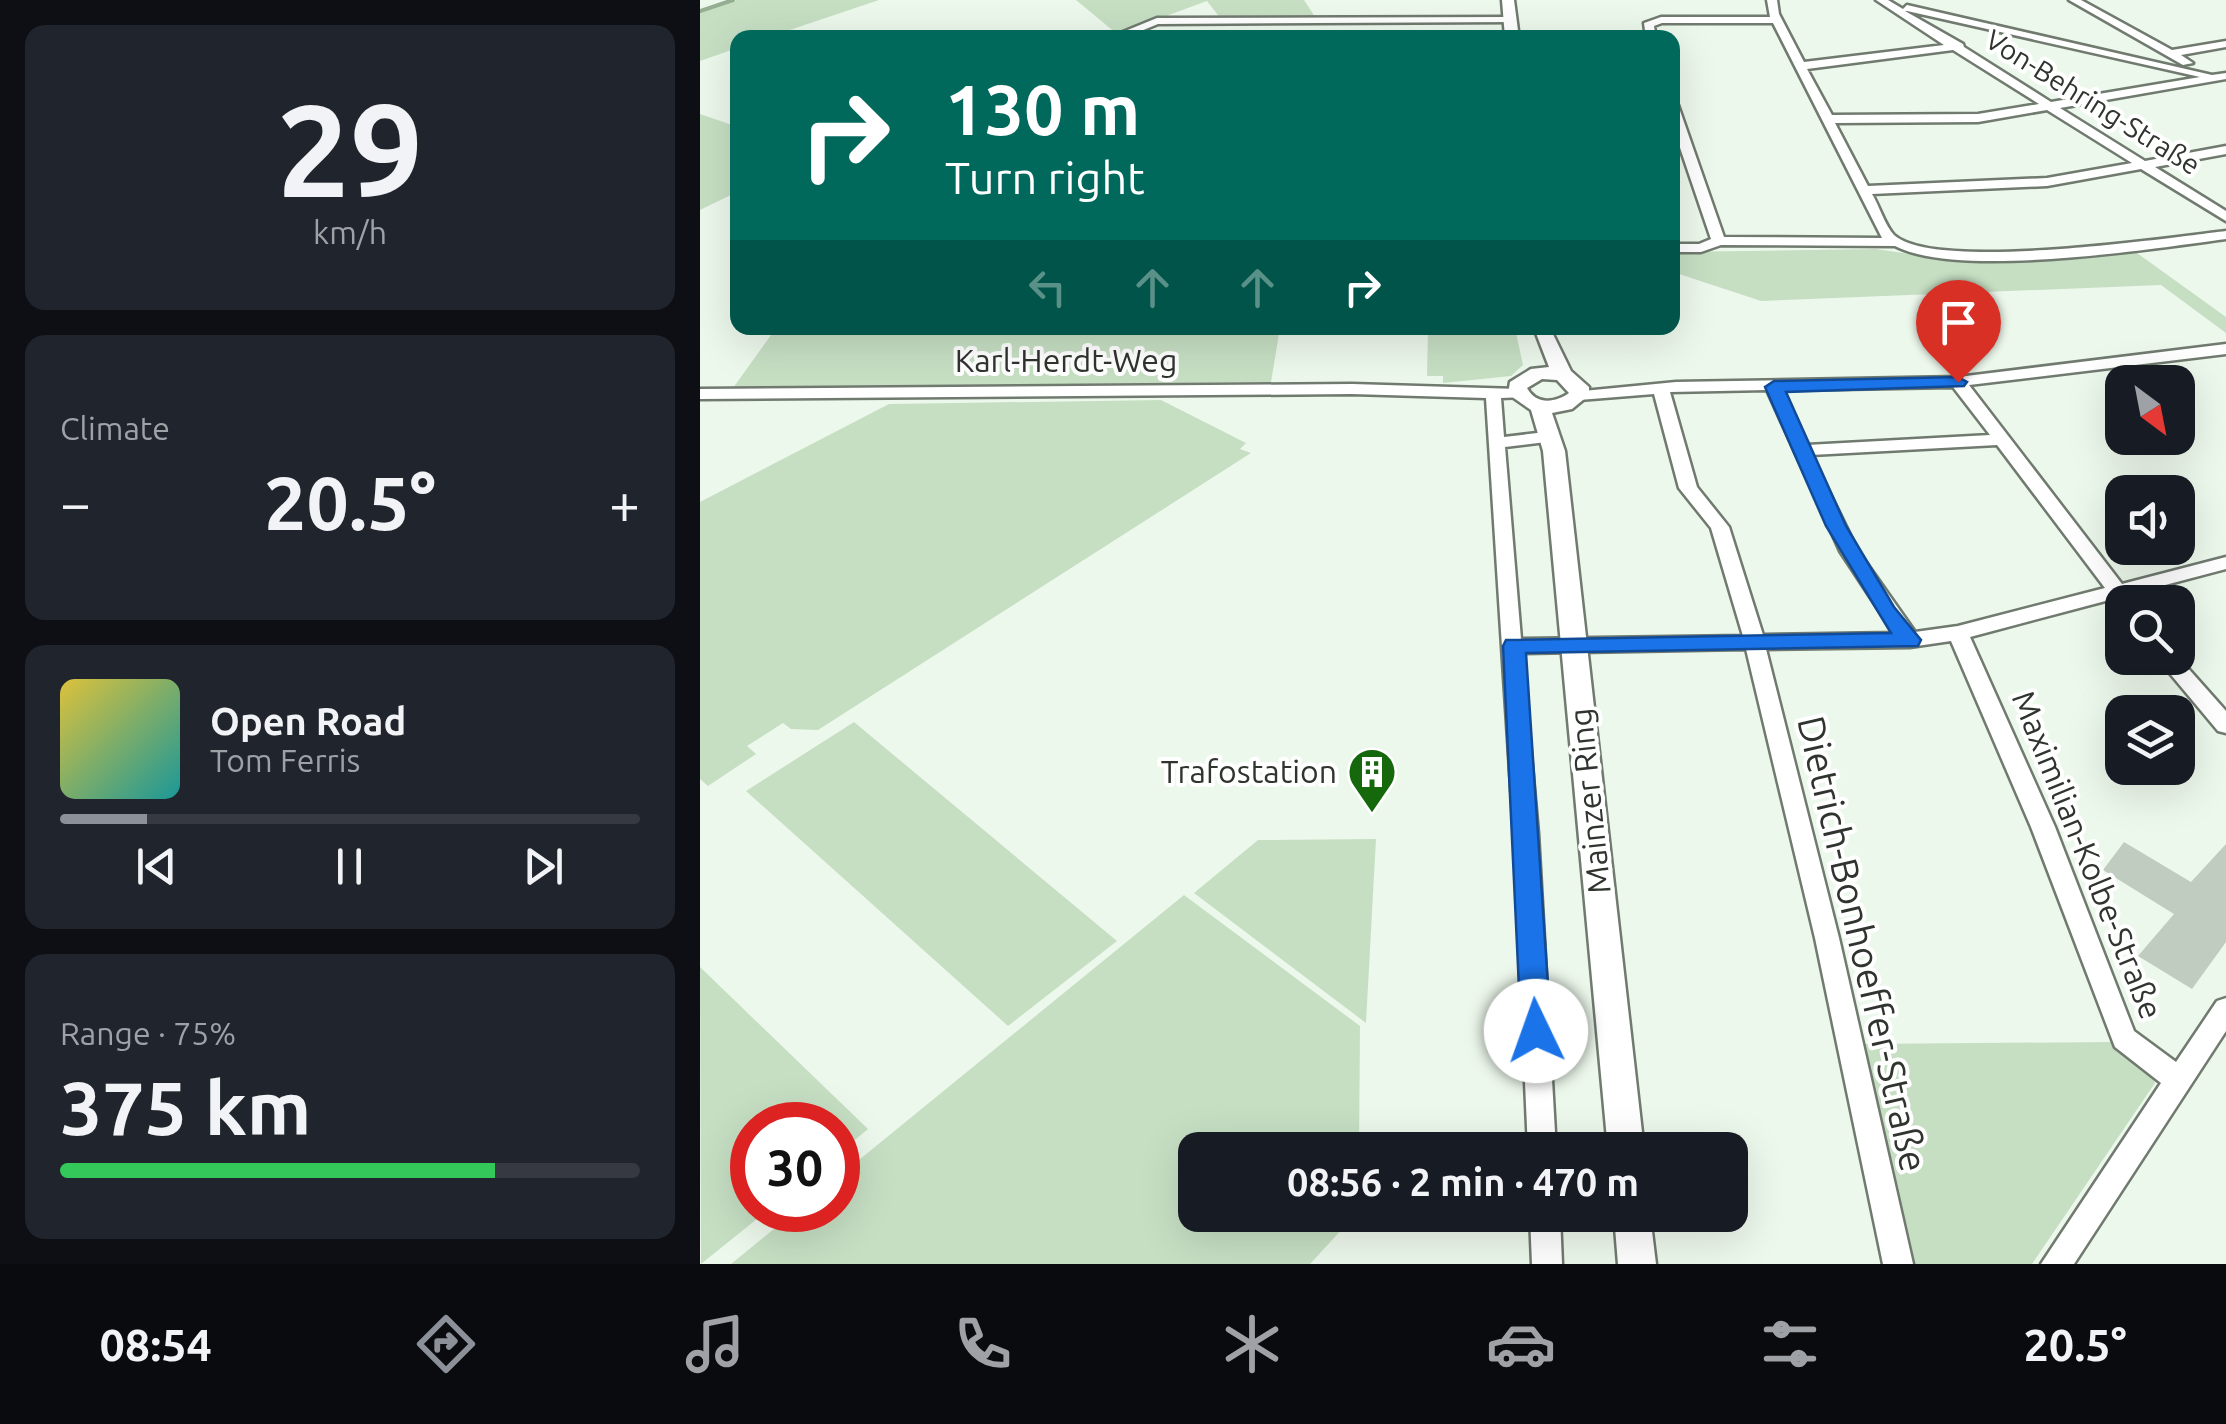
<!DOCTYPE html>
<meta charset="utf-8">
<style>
:root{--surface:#171b24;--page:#20242c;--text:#f1f3f6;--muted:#9ea1a6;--line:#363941;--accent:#8c9099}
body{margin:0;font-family:Ubuntu,sans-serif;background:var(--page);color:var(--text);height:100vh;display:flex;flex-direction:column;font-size:38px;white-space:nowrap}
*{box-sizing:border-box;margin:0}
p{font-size:32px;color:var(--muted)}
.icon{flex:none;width:55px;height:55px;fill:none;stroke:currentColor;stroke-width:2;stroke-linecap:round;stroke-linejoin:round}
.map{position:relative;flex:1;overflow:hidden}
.sheet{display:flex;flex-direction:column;gap:25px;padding:25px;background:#0d0f14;width:700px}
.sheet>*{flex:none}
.hud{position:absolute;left:30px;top:30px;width:950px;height:305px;border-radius:20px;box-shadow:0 10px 40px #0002;background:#00695c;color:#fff;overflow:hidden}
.needle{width:65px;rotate:148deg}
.controls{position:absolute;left:1405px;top:365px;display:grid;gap:20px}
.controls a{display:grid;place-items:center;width:90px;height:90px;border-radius:20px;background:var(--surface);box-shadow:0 10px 40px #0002;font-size:50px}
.speed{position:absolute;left:30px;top:1102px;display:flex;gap:20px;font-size:50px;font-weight:700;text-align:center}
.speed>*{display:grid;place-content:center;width:130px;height:130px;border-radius:50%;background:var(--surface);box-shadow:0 10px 40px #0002;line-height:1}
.speed .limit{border:15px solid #d22;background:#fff;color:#111}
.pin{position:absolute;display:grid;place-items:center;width:85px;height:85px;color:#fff;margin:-102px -42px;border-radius:50% 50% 50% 0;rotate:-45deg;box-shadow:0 0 10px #0007}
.pin .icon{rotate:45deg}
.me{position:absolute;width:110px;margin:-55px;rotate:357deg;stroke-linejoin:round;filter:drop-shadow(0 0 8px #0008)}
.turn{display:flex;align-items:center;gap:35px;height:210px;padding:0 50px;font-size:45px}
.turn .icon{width:130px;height:130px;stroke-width:2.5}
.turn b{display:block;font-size:70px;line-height:85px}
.lanes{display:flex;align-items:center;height:95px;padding:0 50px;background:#0003;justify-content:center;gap:50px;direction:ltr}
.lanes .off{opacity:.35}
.big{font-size:75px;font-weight:700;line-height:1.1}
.sheet .tile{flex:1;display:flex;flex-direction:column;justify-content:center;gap:15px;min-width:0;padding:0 35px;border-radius:20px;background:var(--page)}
.sheet .dial{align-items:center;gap:0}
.dial b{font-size:130px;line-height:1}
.song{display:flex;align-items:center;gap:30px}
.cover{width:120px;height:120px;border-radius:15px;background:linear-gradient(135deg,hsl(50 70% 55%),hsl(180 70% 35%))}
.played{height:10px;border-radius:5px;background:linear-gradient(90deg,var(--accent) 15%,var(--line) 15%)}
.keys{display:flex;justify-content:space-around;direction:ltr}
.heat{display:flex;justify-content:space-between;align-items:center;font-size:55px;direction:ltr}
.charge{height:15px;border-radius:8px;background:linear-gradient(90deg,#34c759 75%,var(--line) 0)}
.trip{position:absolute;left:478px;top:1132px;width:570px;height:100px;border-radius:20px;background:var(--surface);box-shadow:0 10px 40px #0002;font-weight:700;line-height:100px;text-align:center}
.dock{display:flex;height:160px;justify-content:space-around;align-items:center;background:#090b0e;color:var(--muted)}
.dock .icon{width:70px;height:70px}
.dock .current{color:var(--accent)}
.dock b{font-size:45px;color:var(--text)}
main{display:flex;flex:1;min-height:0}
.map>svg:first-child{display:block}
.green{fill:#c6dfc3}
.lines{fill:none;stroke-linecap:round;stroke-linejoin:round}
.stream{stroke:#95ae92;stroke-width:4}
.building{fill:#c1ccc0}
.minor-casing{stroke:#707a6f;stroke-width:5}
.tertiary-casing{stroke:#707a6f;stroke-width:5}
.minor{fill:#fff;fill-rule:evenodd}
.tertiary{fill:#fff;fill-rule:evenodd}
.route{fill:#1a73e8;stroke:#114b97;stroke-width:2.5}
.labels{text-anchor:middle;stroke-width:8;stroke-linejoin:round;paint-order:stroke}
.far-street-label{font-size:28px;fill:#30342f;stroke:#fff}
.street-label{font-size:32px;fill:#30342f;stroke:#fff}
.poi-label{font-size:32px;fill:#30342f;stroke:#fff;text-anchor:end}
.near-street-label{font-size:38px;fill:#30342f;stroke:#fff}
</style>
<main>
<section class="sheet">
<div class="tile dial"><b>29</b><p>km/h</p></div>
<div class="tile"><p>Climate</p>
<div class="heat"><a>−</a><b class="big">20.5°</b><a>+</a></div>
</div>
<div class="tile">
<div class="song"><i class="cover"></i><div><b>Open Road</b><p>Tom Ferris</p></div></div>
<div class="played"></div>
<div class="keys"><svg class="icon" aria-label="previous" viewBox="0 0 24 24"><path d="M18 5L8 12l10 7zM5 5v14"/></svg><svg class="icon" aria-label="pause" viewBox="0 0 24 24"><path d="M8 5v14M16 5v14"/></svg><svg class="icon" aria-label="next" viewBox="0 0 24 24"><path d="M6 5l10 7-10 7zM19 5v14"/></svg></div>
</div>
<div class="tile"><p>Range · 75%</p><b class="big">375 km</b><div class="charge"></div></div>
</section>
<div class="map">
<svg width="1526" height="1264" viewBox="0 0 1526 1264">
<rect width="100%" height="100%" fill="#edf8ec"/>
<path class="green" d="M37,0H179L69,37L38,38L37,48L0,61V12Z
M376,0H604L617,20L521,19L507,1L417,34Z
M0,114L38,127L37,192L0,210Z
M1176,249L1244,259L1437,253L1526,317V333L1461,285L1061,301L973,272V252Z
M76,328H580L571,382L33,388Z
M728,328H815L823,365L811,376L743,383V376H727Z
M461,400L546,443L540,449L551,453L118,730L91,729L83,723L47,746L56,754L8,786L0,779V502L189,404Z
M154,722L160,727L417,941L308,1026L46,791Z
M676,839L666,1023L494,893L558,840Z
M484,895L660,1026L659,1150H495V1215H655L610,1264H31L97,1210H138V1177Z
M0,967L168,1129L138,1154V1125H52V1210H68L1,1264Z
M1412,1042L1449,1066L1455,1083L1332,1264H1215L1161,1044Z"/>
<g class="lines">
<path class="stream" d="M0,11L33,0"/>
</g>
<path class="building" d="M1424,842L1491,882L1526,844V942L1492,989L1438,956L1474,914L1403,870Z"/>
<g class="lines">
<g class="minor-casing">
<path id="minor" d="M1067,0H1077L1079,14L1104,62L1244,45L1176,0H1188L1203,9L1207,5L1512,75L1526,73V79L1360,108L1445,161L1526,146V154L1455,167L1526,211V221L1441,169L1347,186L1172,194C1179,205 1185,226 1194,235C1235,272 1467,238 1526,231V239C1451,249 1258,279 1195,246L1021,245L1001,252H972V244H999L1011,239L972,124V102L978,105L1024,237L1182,238L1073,23H962L954,26L956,38H946L944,23L961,17H1070ZM1205,11H1207L1500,77L1351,102L1264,47L1263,44ZM1253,50L1339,104L1278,114L1132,115L1107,69ZM1347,110L1432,163L1347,178L1168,186L1135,123L1278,122Z
M1369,0H1381L1472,50L1526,41V47L1481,55L1493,63L1483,65Z
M811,17L816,20L815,22L458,24L424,38H408L457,18Z
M1526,344V354L1269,385L1422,584L1526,557V569L1431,594L1436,602H1422V608L1413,599L1270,637L1355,827L1434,1031L1476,1062L1517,1001L1526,998V1031L1374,1264H1341L1461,1083L1415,1047L1331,827L1251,641L1210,647L1066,649L1139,938L1213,1264H1183L1115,938L1046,649L822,653L838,833L856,1150H828L814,833L786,398L652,394L0,399V389L652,384L818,389L826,394L824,397L801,398L804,437L846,432L854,437L846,442L805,447L821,639L1043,636L1011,528L979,488L954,394L879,400L873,398V392L976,382L1258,377ZM1253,387L1290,435L1107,445L1083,390ZM1067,390L1140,551L1194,633L1063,635L1029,527L997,487L970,392ZM1297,445L1405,588L1258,626L1215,632L1158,551L1111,455Z
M1478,657L1526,711V733L1518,731L1457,658Z
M830,1215H860L862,1264H832Z"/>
</g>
<g class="tertiary-casing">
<path id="tertiary" d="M802,0H814L819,38H805Z
M834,328H850L871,371L889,387V395L872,409L852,413L865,451L944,1150H908L843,451L831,410L808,394L810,382L831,369L849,367ZM842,379L857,380L869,393C855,403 836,405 827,388Z
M914,1215H950L956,1264H918Z"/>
</g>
<use href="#minor" class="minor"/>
<use href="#tertiary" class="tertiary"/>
</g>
<path class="route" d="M1258,377L1267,382L1264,386L1086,392L1146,526L1194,607L1221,640L1218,646L826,653L851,1031L847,1041L836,1045L825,1041L821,1031L803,646L806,640L1191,633L1126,526L1065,387L1074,381Z"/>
<defs>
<g id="building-pin" transform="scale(2.5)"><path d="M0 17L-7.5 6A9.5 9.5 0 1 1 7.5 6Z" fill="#15680c" stroke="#fff"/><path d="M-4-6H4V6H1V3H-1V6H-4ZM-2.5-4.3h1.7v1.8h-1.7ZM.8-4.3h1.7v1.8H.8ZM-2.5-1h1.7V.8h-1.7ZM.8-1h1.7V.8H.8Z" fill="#fff"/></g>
</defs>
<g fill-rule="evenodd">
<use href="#building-pin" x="672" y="772"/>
</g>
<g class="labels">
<g class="far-street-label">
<text transform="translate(1393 102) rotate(32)" y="10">Von-Behring-Straße</text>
</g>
<g class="street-label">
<text x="366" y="372">Karl-Herdt-Weg</text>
<text transform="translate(890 801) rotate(-96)" y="11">Mainzer Ring</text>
<text transform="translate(1387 855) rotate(68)" y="11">Maximilian-Kolbe-Straße</text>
</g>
<g class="poi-label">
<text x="637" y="783">Trafostation</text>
</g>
<g class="near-street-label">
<text transform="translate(1162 944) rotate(77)" y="13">Dietrich-Bonhoeffer-Straße</text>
</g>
</g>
</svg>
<div class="controls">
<a><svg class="needle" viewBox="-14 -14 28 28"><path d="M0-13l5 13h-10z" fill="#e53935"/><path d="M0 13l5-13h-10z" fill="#9ea1a6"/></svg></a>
<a><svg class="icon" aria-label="sound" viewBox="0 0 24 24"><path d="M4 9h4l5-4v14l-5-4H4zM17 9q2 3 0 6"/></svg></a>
<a><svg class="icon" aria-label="search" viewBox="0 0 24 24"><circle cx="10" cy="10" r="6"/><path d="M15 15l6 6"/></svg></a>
<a><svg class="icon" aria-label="layers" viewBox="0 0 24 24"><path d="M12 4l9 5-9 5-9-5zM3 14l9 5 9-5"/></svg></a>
</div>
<div class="speed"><div class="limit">30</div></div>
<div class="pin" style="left:1258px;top:382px;background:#d93025"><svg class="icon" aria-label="arrive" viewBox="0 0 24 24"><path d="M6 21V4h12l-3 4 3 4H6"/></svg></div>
<svg class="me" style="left:836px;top:1031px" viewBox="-20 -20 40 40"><circle r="19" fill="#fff"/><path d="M0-13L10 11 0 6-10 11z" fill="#1a73e8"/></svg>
<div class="trip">08:56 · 2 min · 470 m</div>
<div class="hud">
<div class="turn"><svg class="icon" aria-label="right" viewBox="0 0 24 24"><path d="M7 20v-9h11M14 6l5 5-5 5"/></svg><div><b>130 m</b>Turn right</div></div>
<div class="lanes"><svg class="icon off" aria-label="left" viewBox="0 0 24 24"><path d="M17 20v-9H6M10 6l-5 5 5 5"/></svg><svg class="icon off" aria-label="ahead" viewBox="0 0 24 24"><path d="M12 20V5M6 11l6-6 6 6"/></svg><svg class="icon off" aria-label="ahead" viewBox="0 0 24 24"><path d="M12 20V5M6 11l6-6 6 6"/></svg><svg class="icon" aria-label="right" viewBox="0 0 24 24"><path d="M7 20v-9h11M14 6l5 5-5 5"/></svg></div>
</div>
</div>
</main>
<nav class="dock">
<b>08:54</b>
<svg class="icon current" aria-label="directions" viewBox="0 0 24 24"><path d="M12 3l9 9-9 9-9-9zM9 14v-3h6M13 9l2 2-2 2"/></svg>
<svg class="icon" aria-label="music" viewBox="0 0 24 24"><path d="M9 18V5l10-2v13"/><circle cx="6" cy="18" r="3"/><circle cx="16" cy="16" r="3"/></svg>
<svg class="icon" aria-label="phone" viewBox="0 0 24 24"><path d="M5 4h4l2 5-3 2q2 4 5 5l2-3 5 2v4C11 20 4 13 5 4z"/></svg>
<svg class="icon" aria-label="climate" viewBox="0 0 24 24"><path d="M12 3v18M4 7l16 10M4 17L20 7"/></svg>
<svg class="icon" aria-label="car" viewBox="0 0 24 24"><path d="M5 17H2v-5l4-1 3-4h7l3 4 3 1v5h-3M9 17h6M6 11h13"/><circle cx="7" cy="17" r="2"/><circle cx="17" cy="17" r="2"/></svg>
<svg class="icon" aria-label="filters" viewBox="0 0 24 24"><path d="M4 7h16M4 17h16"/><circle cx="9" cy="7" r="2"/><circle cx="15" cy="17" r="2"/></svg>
<b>20.5°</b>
</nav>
